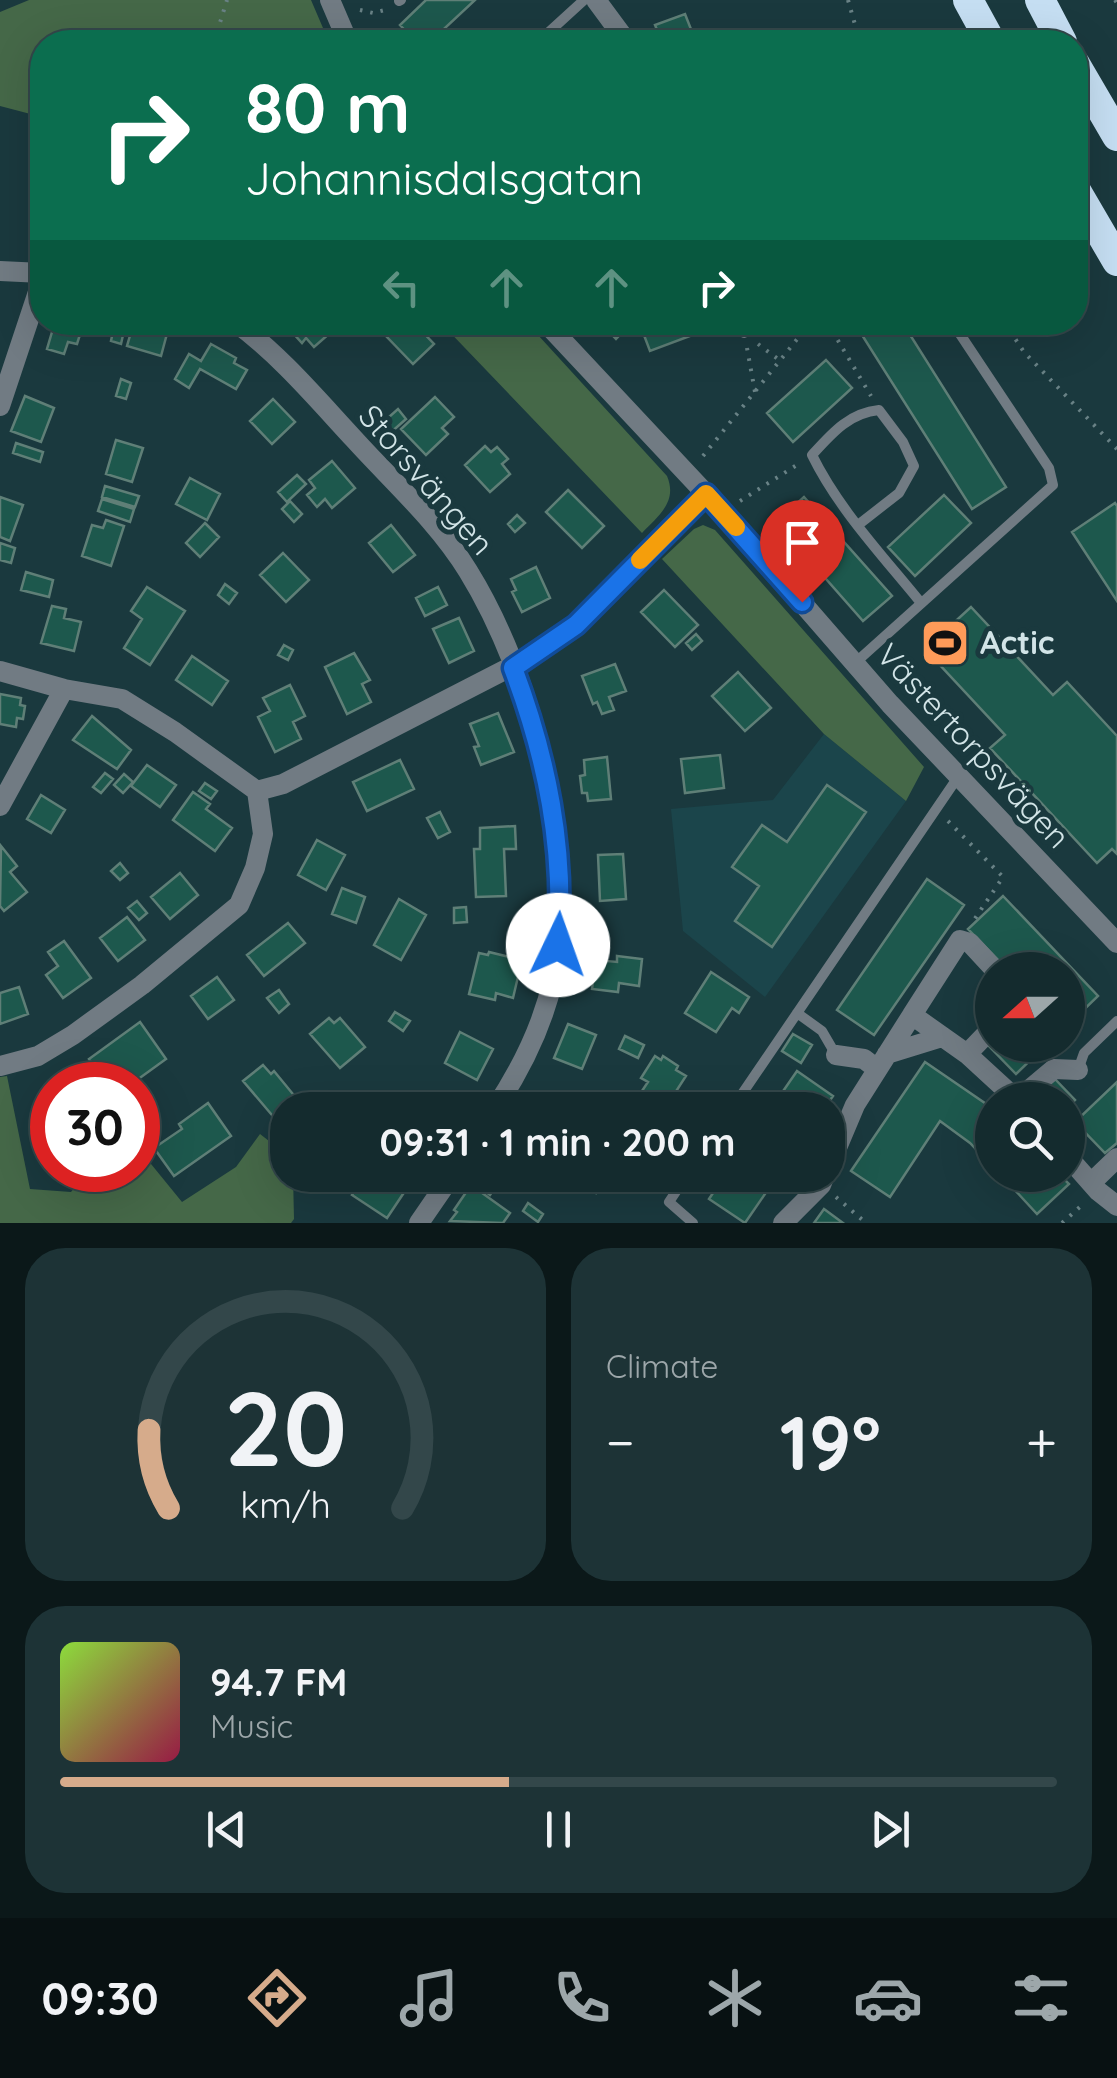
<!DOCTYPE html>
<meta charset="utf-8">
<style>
:root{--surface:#142b2e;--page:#1d3336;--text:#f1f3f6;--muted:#9da7aa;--line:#33474a;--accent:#d6ab8b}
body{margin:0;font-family:Quicksand,sans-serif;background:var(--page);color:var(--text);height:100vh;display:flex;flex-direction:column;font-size:38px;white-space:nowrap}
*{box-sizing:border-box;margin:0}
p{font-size:32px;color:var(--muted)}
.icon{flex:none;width:55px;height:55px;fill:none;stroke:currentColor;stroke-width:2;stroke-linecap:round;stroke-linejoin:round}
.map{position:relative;height:1223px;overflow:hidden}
.side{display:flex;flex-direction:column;gap:25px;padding:25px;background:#0b1819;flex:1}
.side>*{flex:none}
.banner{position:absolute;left:30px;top:30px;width:1058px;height:305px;border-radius:40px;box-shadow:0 10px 40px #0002,0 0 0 2px var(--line);background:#0b6e4f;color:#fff;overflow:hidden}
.needle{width:65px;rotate:249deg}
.fabs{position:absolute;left:975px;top:952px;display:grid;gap:20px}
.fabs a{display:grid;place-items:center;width:110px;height:110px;border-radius:50%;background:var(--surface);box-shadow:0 10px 40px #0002,0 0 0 2px var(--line);font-size:50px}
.speed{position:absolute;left:30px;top:1062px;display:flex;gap:20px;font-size:50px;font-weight:700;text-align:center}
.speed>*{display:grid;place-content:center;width:130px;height:130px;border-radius:50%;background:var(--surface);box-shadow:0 10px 40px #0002,0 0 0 2px var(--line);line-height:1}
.speed .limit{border:15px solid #d22;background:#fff;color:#111}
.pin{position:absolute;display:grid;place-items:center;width:85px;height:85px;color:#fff;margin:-102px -42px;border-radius:50% 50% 50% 0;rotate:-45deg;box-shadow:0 0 10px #0007}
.pin .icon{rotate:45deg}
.me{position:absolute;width:110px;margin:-55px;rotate:3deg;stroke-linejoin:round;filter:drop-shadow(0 0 8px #0008)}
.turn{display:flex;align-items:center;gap:35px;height:210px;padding:0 50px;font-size:45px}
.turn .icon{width:130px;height:130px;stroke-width:2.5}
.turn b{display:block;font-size:70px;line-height:85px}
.lanes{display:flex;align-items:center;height:95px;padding:0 50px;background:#0003;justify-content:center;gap:50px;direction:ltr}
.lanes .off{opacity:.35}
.big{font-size:75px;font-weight:700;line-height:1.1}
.side .widget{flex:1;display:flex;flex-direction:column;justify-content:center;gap:15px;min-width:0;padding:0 35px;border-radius:40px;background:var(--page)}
.side .dial{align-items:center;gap:0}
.dial svg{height:260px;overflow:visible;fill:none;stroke:var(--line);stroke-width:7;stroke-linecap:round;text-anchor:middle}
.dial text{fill:var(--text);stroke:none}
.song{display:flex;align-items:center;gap:30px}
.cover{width:120px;height:120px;border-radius:15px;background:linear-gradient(135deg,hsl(90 70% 55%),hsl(340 70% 35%))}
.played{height:10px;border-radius:5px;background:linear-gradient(90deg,var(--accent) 45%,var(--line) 45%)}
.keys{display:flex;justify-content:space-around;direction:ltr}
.heat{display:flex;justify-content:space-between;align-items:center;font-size:55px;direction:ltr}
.side .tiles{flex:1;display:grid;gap:25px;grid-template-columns:1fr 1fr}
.widget:last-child{grid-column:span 2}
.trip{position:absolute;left:270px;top:1092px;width:575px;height:100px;border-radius:40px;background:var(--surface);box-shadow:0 10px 40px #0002,0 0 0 2px var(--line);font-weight:700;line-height:100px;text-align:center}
.dock{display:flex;height:160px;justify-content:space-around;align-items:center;background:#081112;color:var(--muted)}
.dock .icon{width:70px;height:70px}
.dock .selected{color:var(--accent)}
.dock b{font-size:45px;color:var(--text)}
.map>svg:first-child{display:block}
.built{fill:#1b454b}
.green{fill:#456848}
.building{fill:#1d584d;stroke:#5f7f77;stroke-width:2.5}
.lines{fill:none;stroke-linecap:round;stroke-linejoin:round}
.path{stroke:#698286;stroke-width:4;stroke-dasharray:2.5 8;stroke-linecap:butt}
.service{stroke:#717b83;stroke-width:10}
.minor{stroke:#717b83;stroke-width:20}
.tertiary{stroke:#717b83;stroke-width:20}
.motorway{stroke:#c5def2;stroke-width:30}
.route-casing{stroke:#114b97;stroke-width:25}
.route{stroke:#1a73e8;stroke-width:18}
.slow{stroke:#f59e0b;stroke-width:18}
.labels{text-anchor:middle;stroke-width:10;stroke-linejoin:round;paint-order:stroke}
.street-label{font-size:32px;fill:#d2e4e7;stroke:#1a393e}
.poi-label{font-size:32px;font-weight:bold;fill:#d2e4e7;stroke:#1a393e;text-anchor:start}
</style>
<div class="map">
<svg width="1117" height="1223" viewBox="0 0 1117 1223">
<rect width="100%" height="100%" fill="#1a393e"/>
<path class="built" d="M824,734L906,801L765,997L683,931L671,809L773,800Z"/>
<path class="green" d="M29,0H311L329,42H42V117L0,106V12Z
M441,323H527L667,476C678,502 658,516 642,533Z
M703,525L715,530L924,767L906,801L824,734L662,559L694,529Z
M7,1076L30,1189L71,1192L89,1170H138V1148L182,1202L236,1167L260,1134L287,1155L288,1175H293L294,1219L291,1223H0V1077Z"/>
<path class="building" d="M426,0H475L430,42H416L400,25Z
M685,14L696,42H662L655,25Z
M573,30L584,42H560Z
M55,322H84L77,344L68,342L64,354L47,349Z
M102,322H112L109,334L99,331Z
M115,322H126L121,344L111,341Z
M134,322L168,330L161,356L127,346Z
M297,322H323L330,333L314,347L306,338L302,343L291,331Z
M399,322H413L434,344L413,364L386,336Z
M600,322H632L616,339Z
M639,322H703L706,330L650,351Z
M761,322H783L785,327L766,334Z
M857,322H902L1006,487L972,509L855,324Z
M211,344L236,358L234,363L247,370L236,389L200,369L189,388L175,379L189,354L201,361Z
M826,360L852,388L793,442L767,413Z
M121,379L131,383L126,399L116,396Z
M25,396L54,408L41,442L11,431Z
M435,397L454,417L442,428L448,434L426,455L401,429Z
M273,399L295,422L272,444L250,421Z
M398,409L406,419L388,435L380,425Z
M116,440L143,448L132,482L106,474Z
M16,443L43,452L40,462L13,453Z
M485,446L491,452L497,447L508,459L502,464L510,474L490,492L465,465Z
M332,461L355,488L332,508L325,499L317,507L307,495L315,488L309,480Z
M297,475L306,484L287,502L278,492Z
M190,478L220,494L207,520L176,504Z
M105,486L139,496L135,507L102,497Z
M568,490L604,526L582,548L546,512Z
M944,495L971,523L915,576L888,547Z
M0,497L23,505L10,541L0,537Z
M804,497L892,596L863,621L776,522Z
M102,499L134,509L130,522L98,511Z
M290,501L302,514L294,522L282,509Z
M1115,503L1117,506V601L1072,532Z
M517,515L525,523L515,532L508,524Z
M106,520L124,526L111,566L82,556L92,525L103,528Z
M205,523L219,537L200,557L186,543Z
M391,525L415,555L393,572L369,543Z
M0,543L15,548L11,563L0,560Z
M283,553L309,580L286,602L260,575Z
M536,567L550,598L522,612L512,592L516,590L511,579Z
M26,572L53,580L49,597L21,590Z
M225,584L237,593L229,604L218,595Z
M147,587L185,611L150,665L124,648L142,619L131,611Z
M438,587L447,605L425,616L416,598Z
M664,590L698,625L675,647L641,612Z
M52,606L66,609L64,618L81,622L74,651L41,643Z
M971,607L1053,695L1067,682L1117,736V854L1112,849L1097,863L990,748L1005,735L925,649Z
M459,618L474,651L449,663L433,629Z
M696,634L702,641L692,650L686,643Z
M284,645L293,650L288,660L278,655Z
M354,653L370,680L362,684L371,702L347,714L325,667Z
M192,656L228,681L212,705L176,680Z
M615,664L626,691L609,697L614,710L602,714L597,702L593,704L582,676Z
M738,672L771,708L745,731L712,696Z
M290,685L305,716L293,722L301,739L275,752L258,717L270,711L263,698Z
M0,694L21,698L20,705L25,706L23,719L17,718L16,727L0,724Z
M498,713L514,752L481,765L474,747L479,746L470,724Z
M92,716L131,750L117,769L73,740Z
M720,755L724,788L685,793L681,759Z
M607,757L611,799L588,801L587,793H582L580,776L585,775L584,760Z
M400,760L414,789L367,811L353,782Z
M147,765L176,785L160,807L131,786Z
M105,773L113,779L101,793L93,787Z
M124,774L133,782L123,793L114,785Z
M205,783L217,791L211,799L199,791Z
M827,785L866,812L772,947L735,921L759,886L732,867L762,825L787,842Z
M193,792L210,804L206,809L232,828L215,851L173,820Z
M41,795L65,810L51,833L27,819Z
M440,812L450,832L438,838L427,818Z
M515,826L516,849H504L506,896L476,897L474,849H480V828Z
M317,840L345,855L326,890L298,875Z
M1,846L17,866L10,872L27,892L4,911L0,906Z
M623,854L626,899L600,901L598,855Z
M120,863L128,873L120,880L111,871Z
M180,873L198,895L170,919L151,897Z
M927,879L964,905L874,1035L837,1010Z
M342,888L365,897L356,923L332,914Z
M1003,896L1098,996L1068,1025V970H1008L968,929Z
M399,899L426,915L401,960L374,945Z
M137,901L147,913L139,920L128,908Z
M466,907L467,922L454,923V908Z
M127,917L145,940L118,961L100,938Z
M288,923L305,943L264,976L247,955Z
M64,941L91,978L63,998L46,975L58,966L48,952Z
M489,952L522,960L513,998L496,993L495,1000L469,994L479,953L488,955Z
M617,956L642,959L639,986L619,983L618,992L592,989L596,960L617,962Z
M711,972L749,997L739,1013L732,1008L716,1032L685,1013Z
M217,977L234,1000L208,1019L191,996Z
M19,987L28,1014L0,1024V993Z
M279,990L289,1004L279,1013L267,998Z
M395,1012L410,1021L403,1031L389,1021Z
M329,1018L334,1023L340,1018L365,1047L340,1068L310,1034Z
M140,1022L166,1059L130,1085H107L89,1059Z
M568,1024L596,1035L582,1069L554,1058Z
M460,1032L493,1049L477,1080L445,1063Z
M992,1032V1045H1046L1016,1074L984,1041Z
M793,1034L812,1045L801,1063L782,1051Z
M625,1036L644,1045L638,1058L619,1049Z
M655,1056L661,1060L663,1056L678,1066L676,1070L686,1076L664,1110H651L636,1100L648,1082L641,1078Z
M925,1062L992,1108V1166L970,1143L940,1121L890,1197L851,1171Z
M263,1065L271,1074L274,1071L306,1110H288V1128L279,1118L277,1121L243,1081Z
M797,1071L833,1096L823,1110H770Z
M1054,1078L1075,1100L1068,1107V1100H1031Z
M1117,1082V1143L1105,1153L1075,1122Z
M422,1098L443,1110H415Z
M208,1103L231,1136L174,1176L154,1148L182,1129L179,1124Z
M365,1175H380L405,1191L387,1218L352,1195Z
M479,1175H486L498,1183L490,1195L474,1183Z
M576,1175H609L596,1193L574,1178Z
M725,1175H778L745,1223L709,1199Z
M1001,1175H1060L1069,1184L1037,1214Z
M471,1185L510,1213L503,1223L450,1221L457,1212L454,1210Z
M528,1203L543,1214L538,1222L523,1211Z
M824,1209L843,1223H814Z"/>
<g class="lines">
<path class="path" d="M848,0L860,42
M1115,0L1117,3
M360,10L373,13L385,10
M214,42L227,0
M827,322L871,396
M1004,322L1024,352L1117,449
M758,344L782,362
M747,348L755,392
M703,456L811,322
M740,501L800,463
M948,821L1003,877L974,920
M836,1197L866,1223
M1062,1223L1081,1206"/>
<path class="service" d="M399,1L401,0
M538,42L584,0
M741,322L744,333
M858,525L899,493L914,466L903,442L879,410C849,413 832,433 812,455C839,510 883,556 921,603
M855,663L1053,485L1049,468L952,322
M797,1013L822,1031L836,1055
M1078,1070L1084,1053L1117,1021
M731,1110L958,777
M687,1175L669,1202L693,1223"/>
<path class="minor" d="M596,0L627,42
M0,271L42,273
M235,322C280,355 316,398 354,439C392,481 438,522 468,571C533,676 581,857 553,979C543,1025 520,1071 494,1110
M0,406L42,280
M0,671L64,689L122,699L175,732L257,791
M0,806L64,689
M912,1015L960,940L970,943L995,970
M887,1054L942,1037
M967,1054L992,1028
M836,1055L864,1059L877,1069
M0,1066L38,1056L73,1035L142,985L239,905L255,868L263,834L257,791L283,784L536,654L576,625L706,494
M1017,1100L1054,1069L1078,1070
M1068,1157L1098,1191L1117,1206
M828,1169L855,1105L912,1015L967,1054L1017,1100
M1091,1183L1117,1158
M419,1223L452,1175
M783,1223L821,1185L825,1175"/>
<path class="tertiary" d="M330,0L348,42
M545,322L723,512L890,704L1117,943"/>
<path class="motorway" d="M968,0L991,42
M1040,0L1062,42
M1075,64L1117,136
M1075,189L1117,261"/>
</g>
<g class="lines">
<g class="route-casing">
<path id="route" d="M558,945C565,848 547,758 513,668L576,625L706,494L802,602"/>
</g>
<use href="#route" class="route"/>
<path class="slow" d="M640,560L706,494L736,527"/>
</g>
<defs>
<g id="stadium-square" transform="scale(2.5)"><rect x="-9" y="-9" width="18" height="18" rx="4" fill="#ff9b59" stroke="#1a393e"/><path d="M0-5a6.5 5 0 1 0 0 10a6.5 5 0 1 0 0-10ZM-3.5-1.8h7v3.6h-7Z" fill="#111"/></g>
</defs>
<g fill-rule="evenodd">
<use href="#stadium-square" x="945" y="643"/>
</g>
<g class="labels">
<g class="street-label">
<text transform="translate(426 480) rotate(49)" y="11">Storsvängen</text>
<text transform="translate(973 746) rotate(47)" y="11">Västertorpsvägen</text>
</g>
<g class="poi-label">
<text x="980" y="654">Actic</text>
</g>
</g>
</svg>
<div class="fabs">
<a><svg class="needle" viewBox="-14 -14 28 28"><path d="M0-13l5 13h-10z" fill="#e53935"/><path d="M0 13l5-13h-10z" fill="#9da7aa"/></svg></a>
<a><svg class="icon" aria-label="search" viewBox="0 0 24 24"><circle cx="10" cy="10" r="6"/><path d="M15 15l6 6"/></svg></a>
</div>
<div class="speed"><div class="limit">30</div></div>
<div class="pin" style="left:802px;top:602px;background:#d93025"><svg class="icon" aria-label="arrive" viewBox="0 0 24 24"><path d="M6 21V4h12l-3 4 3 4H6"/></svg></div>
<svg class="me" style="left:558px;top:945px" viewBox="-20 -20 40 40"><circle r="19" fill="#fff"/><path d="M0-13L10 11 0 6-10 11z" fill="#1a73e8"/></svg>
<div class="trip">09:31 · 1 min · 200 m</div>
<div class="banner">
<div class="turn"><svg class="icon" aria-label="right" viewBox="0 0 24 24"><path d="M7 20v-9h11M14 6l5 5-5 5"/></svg><div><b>80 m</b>Johannisdalsgatan</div></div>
<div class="lanes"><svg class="icon off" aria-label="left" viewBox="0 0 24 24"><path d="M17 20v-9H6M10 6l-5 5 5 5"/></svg><svg class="icon off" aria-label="ahead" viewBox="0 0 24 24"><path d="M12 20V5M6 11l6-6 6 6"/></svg><svg class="icon off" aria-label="ahead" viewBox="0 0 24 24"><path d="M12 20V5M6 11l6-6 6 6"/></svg><svg class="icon" aria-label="right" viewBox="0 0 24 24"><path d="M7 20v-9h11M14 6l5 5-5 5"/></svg></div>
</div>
</div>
<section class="side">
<div class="tiles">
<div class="widget dial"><svg viewBox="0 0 100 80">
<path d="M14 69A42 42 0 1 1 86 69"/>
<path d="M14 69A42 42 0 0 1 8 45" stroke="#d6ab8b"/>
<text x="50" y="56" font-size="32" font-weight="700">20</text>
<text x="50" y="72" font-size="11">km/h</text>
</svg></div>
<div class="widget"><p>Climate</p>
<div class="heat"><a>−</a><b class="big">19°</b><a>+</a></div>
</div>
<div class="widget">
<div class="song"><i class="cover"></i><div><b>94.7 FM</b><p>Music</p></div></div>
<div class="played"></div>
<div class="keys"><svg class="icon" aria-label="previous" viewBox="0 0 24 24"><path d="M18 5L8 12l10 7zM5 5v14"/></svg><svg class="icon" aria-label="pause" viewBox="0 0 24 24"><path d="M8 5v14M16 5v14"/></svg><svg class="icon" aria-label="next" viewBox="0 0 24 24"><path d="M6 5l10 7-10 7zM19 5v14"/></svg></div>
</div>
</div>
</section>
<nav class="dock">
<b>09:30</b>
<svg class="icon selected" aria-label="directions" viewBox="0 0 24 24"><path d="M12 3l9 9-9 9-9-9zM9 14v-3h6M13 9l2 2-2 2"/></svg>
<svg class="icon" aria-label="music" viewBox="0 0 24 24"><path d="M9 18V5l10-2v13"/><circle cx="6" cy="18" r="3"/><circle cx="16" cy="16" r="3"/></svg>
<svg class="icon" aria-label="phone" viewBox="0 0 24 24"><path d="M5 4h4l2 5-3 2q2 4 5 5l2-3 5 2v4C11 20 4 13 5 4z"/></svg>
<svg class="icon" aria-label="climate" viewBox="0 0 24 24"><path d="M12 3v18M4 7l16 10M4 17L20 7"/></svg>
<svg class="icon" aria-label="car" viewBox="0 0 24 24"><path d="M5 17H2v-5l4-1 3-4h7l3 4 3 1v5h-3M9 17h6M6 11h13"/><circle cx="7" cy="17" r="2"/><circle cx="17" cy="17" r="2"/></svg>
<svg class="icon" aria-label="filters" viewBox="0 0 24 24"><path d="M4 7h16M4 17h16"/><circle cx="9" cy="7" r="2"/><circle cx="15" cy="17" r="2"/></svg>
</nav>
